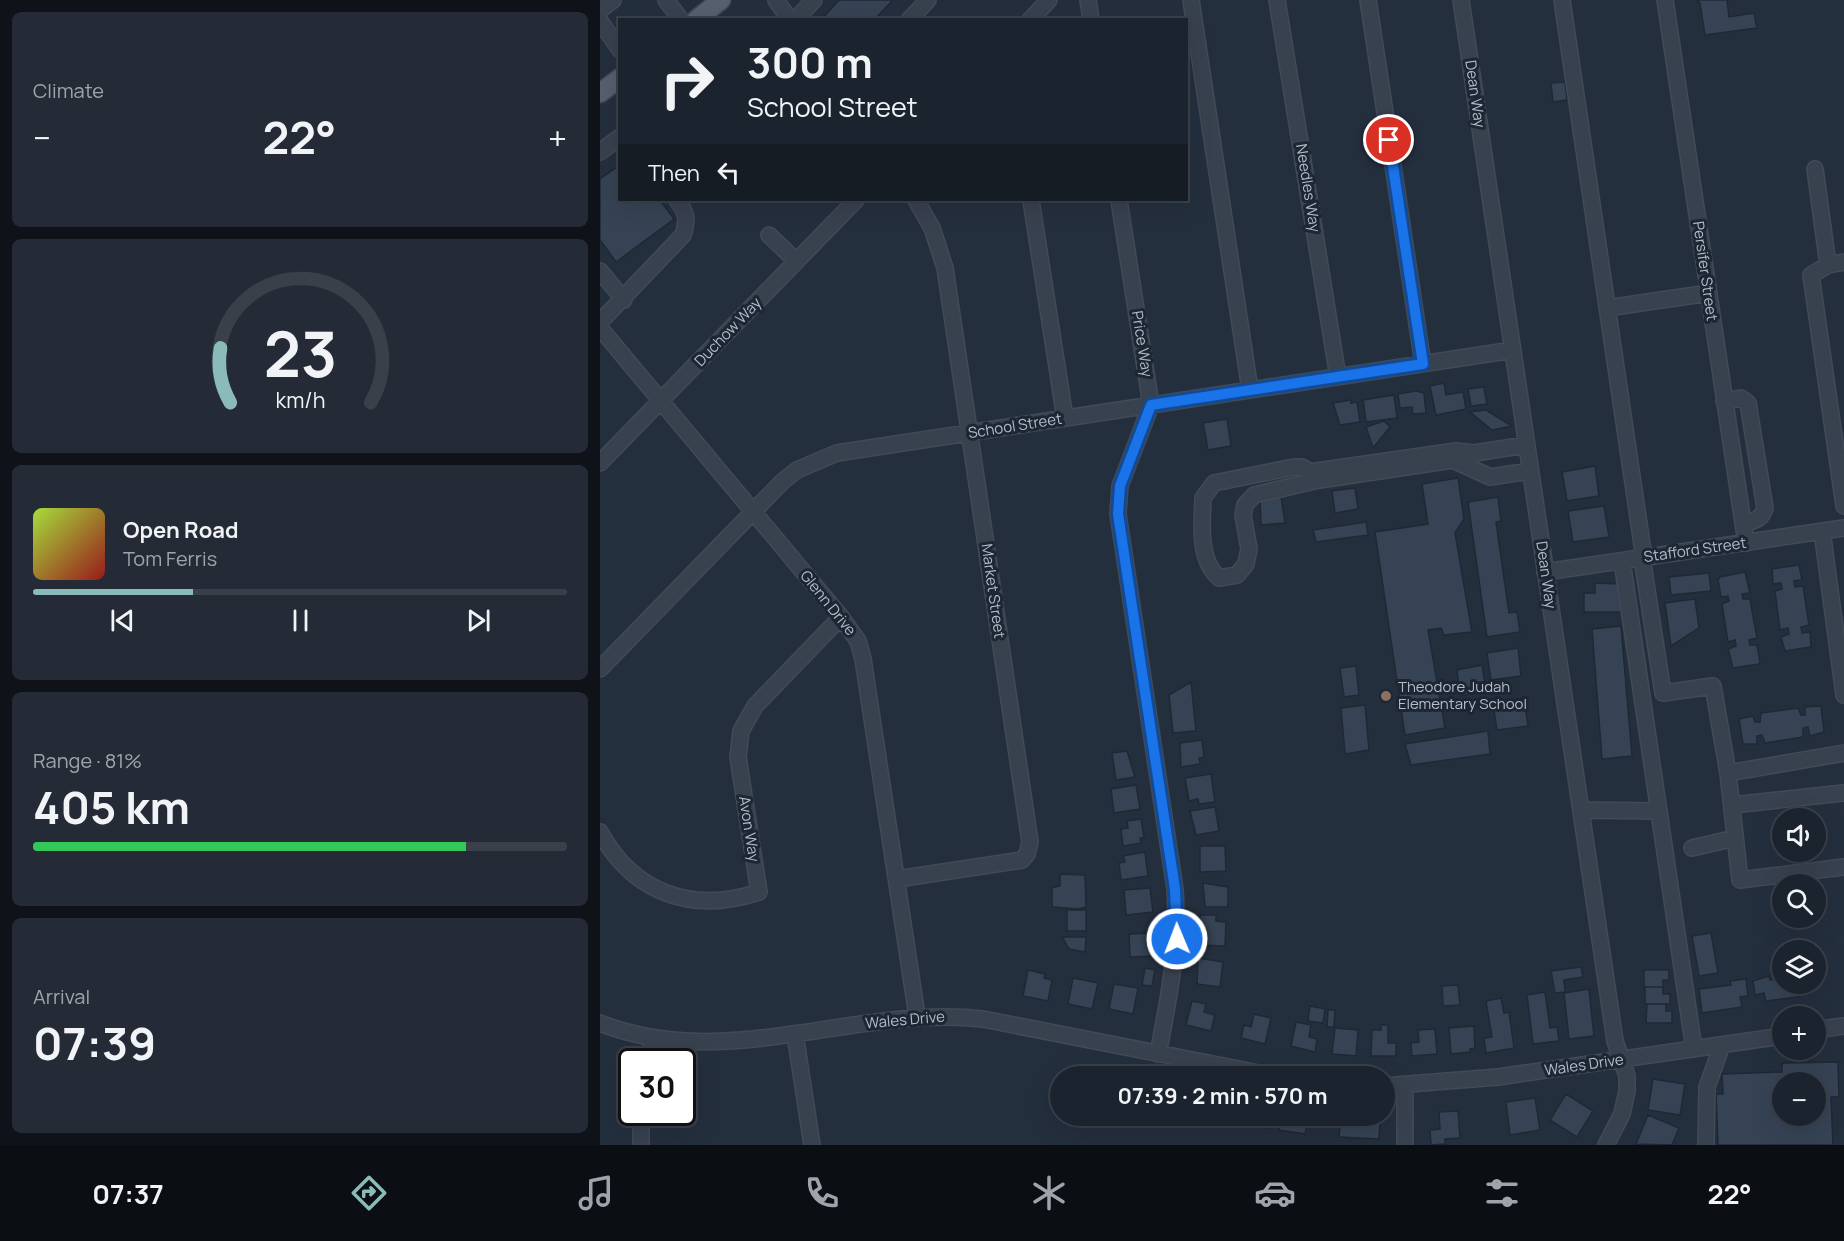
<!DOCTYPE html>
<meta charset="utf-8">
<style>
:root{--surface:#1b232e;--page:#242b36;--text:#f1f3f6;--muted:#a0a4aa;--line:#39404a;--accent:#8bbbb9}
body{margin:0;font-family:Manrope,sans-serif;background:var(--page);color:var(--text);height:100vh;display:flex;flex-direction:column;font-size:22px;white-space:nowrap}
*{box-sizing:border-box;margin:0}
p{font-size:20px;color:var(--muted)}
.icon{flex:none;width:33px;height:33px;fill:none;stroke:currentColor;stroke-width:2;stroke-linecap:round;stroke-linejoin:round}
.map{position:relative;flex:1;overflow:hidden}
.panel{display:flex;flex-direction:column;gap:12px;padding:12px;background:#0f1319;width:600px}
.panel>*{flex:none}
.banner{position:absolute;left:18px;top:18px;width:570px;height:183px;border-radius:0px;box-shadow:0 6px 24px #0002,0 0 0 2px var(--line);background:#1b232e;color:var(--text);overflow:hidden}
.fabs{position:absolute;left:1172px;top:808px;display:grid;gap:12px}
.fabs a{display:grid;place-items:center;width:54px;height:54px;border-radius:50%;background:var(--surface);box-shadow:0 6px 24px #0002,0 0 0 2px var(--line);font-size:30px}
.speed{position:absolute;left:18px;top:1048px;display:flex;gap:12px;font-size:30px;font-weight:700;text-align:center}
.speed>*{display:grid;place-content:center;width:78px;height:78px;border-radius:50%;background:var(--surface);box-shadow:0 6px 24px #0002,0 0 0 2px var(--line);line-height:1}
.speed .limit{border:3px solid #111;border-radius:9px;background:#fff;color:#111}
.pin{position:absolute;display:grid;place-items:center;width:51px;height:51px;color:#fff;margin:-26px;border:3px solid #fff;border-radius:50%;box-shadow:0 2px 6px #0007}
.me{position:absolute;width:66px;margin:-33px;rotate:359deg;stroke-linejoin:round;filter:drop-shadow(0 0 4px #0008)}
.turn{display:flex;align-items:center;gap:21px;height:126px;padding:0 30px;font-size:27px}
.turn .icon{width:78px;height:78px;stroke-width:2.5}
.turn b{display:block;font-size:42px;line-height:51px}
.then{display:flex;align-items:center;height:57px;padding:0 30px;background:#0003;gap:12px;font-size:22px}
.big{font-size:45px;font-weight:700;line-height:1.1}
.panel .widget{flex:1;display:flex;flex-direction:column;justify-content:center;gap:9px;min-width:0;padding:0 21px;border-radius:9px;background:var(--page)}
.panel .dial{align-items:center;gap:0}
.dial svg{height:156px;overflow:visible;fill:none;stroke:var(--line);stroke-width:7;stroke-linecap:round;text-anchor:middle}
.dial text{fill:var(--text);stroke:none}
.song{display:flex;align-items:center;gap:18px}
.cover{width:72px;height:72px;border-radius:9px;background:linear-gradient(135deg,hsl(80 70% 55%),hsl(0 70% 35%))}
.played{height:6px;border-radius:3px;background:linear-gradient(90deg,var(--accent) 30%,var(--line) 30%)}
.keys{display:flex;justify-content:space-around;direction:ltr}
.heat{display:flex;justify-content:space-between;align-items:center;font-size:33px;direction:ltr}
.charge{height:9px;border-radius:4px;background:linear-gradient(90deg,#34c759 81%,var(--line) 0)}
.trip{position:absolute;left:450px;top:1066px;width:345px;height:60px;border-radius:30px;background:var(--surface);box-shadow:0 6px 24px #0002,0 0 0 2px var(--line);font-weight:700;line-height:60px;text-align:center}
.tab-bar{display:flex;height:96px;justify-content:space-around;align-items:center;background:#0b0e12;color:var(--muted)}
.tab-bar .icon{width:42px;height:42px}
.tab-bar .current{color:var(--accent)}
.tab-bar b{font-size:27px;color:var(--text)}
main{display:flex;flex:1;min-height:0}
.map>svg:first-child{display:block}
.building{fill:#364354;stroke:#1f2835;stroke-width:1.5;fill-rule:evenodd}
.lines{fill:none;stroke-linecap:round;stroke-linejoin:round}
.minor-casing{stroke:#414a57;stroke-width:18}
.major-casing{stroke:#414a57;stroke-width:21}
.minor{stroke:#38414e;stroke-width:15}
.major{stroke:#56606e;stroke-width:18}
.route-casing{stroke:#114b97;stroke-width:15}
.route{stroke:#1a73e8;stroke-width:10}
.education-dot{fill:#8d6e63;stroke:#1d2633;stroke-width:2}
.labels{text-anchor:middle;stroke-width:6;stroke-linejoin:round;paint-order:stroke}
.street-label{font-size:15px;fill:#b4bcc9;stroke:#1d2633}
.poi-label{font-size:15px;fill:#b4bcc9;stroke:#1d2633;text-anchor:start}
</style>
<main>
<section class="panel">
<div class="widget"><p>Climate</p>
<div class="heat"><a>−</a><b class="big">22°</b><a>+</a></div>
</div>
<div class="widget dial"><svg viewBox="0 0 100 80">
<path d="M14 69A42 42 0 1 1 86 69"/>
<path d="M14 69A42 42 0 0 1 9 41" stroke="#8bbbb9"/>
<text x="50" y="56" font-size="32" font-weight="700">23</text>
<text x="50" y="72" font-size="11">km/h</text>
</svg></div>
<div class="widget">
<div class="song"><i class="cover"></i><div><b>Open Road</b><p>Tom Ferris</p></div></div>
<div class="played"></div>
<div class="keys"><svg class="icon" aria-label="previous" viewBox="0 0 24 24"><path d="M18 5L8 12l10 7zM5 5v14"/></svg><svg class="icon" aria-label="pause" viewBox="0 0 24 24"><path d="M8 5v14M16 5v14"/></svg><svg class="icon" aria-label="next" viewBox="0 0 24 24"><path d="M6 5l10 7-10 7zM19 5v14"/></svg></div>
</div>
<div class="widget"><p>Range · 81%</p><b class="big">405 km</b><div class="charge"></div></div>
<div class="widget"><p>Arrival</p><b class="big">07:39</b></div>
</section>
<div class="map">
<svg width="1244" height="1145" viewBox="0 0 1244 1145">
<rect width="100%" height="100%" fill="#242f3e"/>
<path class="building" d="M239,0H291L292,1L274,20H221Z
M1097,0H1127L1129,17L1154,13L1157,28L1105,35L1100,3Z
M965,82L967,100L953,102L951,83Z
M20,165V200H60L74,219L16,262L0,240V179Z
M844,383L846,395L863,392L866,409L836,415L830,386Z
M884,387L887,404L871,406L868,389Z
M816,391L824,393L826,413L813,414L812,407L800,408L798,394Z
M794,395L797,418L766,422L763,400Z
M751,400V403L757,402L760,422L740,425L733,403Z
M886,410L912,426L892,430L870,412Z
M627,419L631,446L608,450L603,423Z
M784,421L790,427L773,448L766,427Z
M995,466L999,496L967,501L962,472Z
M858,478L864,519L855,533L872,632L844,635L841,628L828,630L845,728L805,735L775,532L828,524L822,484Z
M755,488L758,509L735,513L732,491Z
M681,496L685,523L661,525L660,499Z
M898,497L901,521L896,522L909,613L917,612L920,632L887,637L868,502Z
M1004,506L1009,537L973,542L968,511Z
M766,522L768,535L716,542L713,530Z
M1199,565L1202,580L1194,581L1195,587L1203,586L1209,625L1201,627L1202,633L1210,632L1211,647L1185,651L1181,637L1189,634L1188,628L1180,630L1175,591L1182,589L1181,583L1173,584L1172,569Z
M1145,572L1150,593L1142,594L1143,599H1150L1157,638L1149,640L1150,645H1157L1160,662L1159,664L1133,668L1128,649L1136,646L1135,640L1128,642L1122,604L1129,601L1128,596L1121,597L1118,580L1120,577Z
M1109,573L1111,591L1071,595L1069,577Z
M995,583L1022,584V612H984V593H995Z
M1095,599L1099,628L1071,646L1065,603Z
M1021,626L1032,756L1002,759L992,629Z
M918,648L921,676L891,680L887,653Z
M882,665L886,691L860,696L857,670Z
M756,666L759,695L744,697L740,668Z
M591,682L596,731L573,733L569,695Z
M924,698L928,726L897,730L893,703Z
M765,705L769,750L745,754L741,708Z
M1221,706L1224,732L1210,736L1208,727L1203,728V737L1165,743L1162,735L1157,736V744H1143L1139,719L1153,716L1155,722H1160L1161,713L1198,708L1201,715H1205V707Z
M888,731L890,754L811,765L805,744Z
M602,740L604,757L599,758L600,764L581,767L580,743Z
M527,751L535,777L516,780L512,753Z
M611,774L615,802L599,804L598,799L589,801L585,778Z
M536,785L540,809L514,813L511,789Z
M615,807L619,831L596,835L590,811Z
M541,819L544,838H540L541,843L523,846L521,829L528,828L527,821Z
M600,846H625L626,871L600,872Z
M545,852L548,876L521,880L519,863L525,862L523,856Z
M460,874L485,875L486,907L478,909L452,907V888L460,886Z
M603,883L628,887V907H605Z
M550,888L553,912L526,915L524,890Z
M467,910H486V931H467Z
M600,915H616V921L626,922L625,946L599,945Z
M555,933L556,956L530,957L529,934Z
M1111,933L1118,973L1099,976L1092,936Z
M462,937H486L485,952L469,949Z
M598,958L623,962L620,987L597,984Z
M981,967L983,977L964,980L965,992L955,993L951,971Z
M545,968L555,970L552,986L542,985Z
M428,970L445,974L444,978L452,980L448,1001L423,996Z
M1044,970H1069V980H1063V987H1044Z
M1169,976L1170,980L1182,978V984H1206V987L1197,989L1198,997L1166,1001L1164,993L1155,995L1153,981Z
M473,978L498,983L492,1009L468,1004Z
M1146,979L1148,996L1140,997L1142,1007L1102,1013L1099,989L1131,985L1130,981Z
M514,984L538,988L533,1014L509,1009Z
M858,985L860,1005L843,1006L842,986Z
M1045,987H1063V994H1070V1004H1045Z
M989,989L994,1036L969,1039L964,993Z
M945,992L950,1028L957,1027L959,1041L933,1044L927,995Z
M901,998L904,1013L909,1012L914,1048L886,1053L884,1038L892,1037L886,1001Z
M592,1001L606,1004L604,1012L615,1015L611,1031L586,1025Z
M1047,1004H1066V1011H1072V1023H1046Z
M710,1006L725,1009L723,1023L708,1021Z
M728,1010H735L734,1027H727Z
M654,1014L671,1018L665,1044L641,1038L644,1025L651,1027Z
M696,1022L711,1025L709,1037L717,1039L715,1052L691,1046Z
M781,1025H788V1043H796V1056H771L772,1030H781Z
M874,1026L875,1048L870,1049V1052L851,1054L849,1028Z
M735,1028L758,1030L756,1056L732,1054Z
M835,1029L837,1054L812,1056L811,1043L819,1042L818,1030Z
M1238,1062L1239,1097H1231L1233,1145H1118L1116,1094H1123L1122,1074L1182,1072V1063ZM1182,1083H1215V1116H1182Z
M1053,1079L1085,1084L1080,1115L1048,1110Z
M966,1094L993,1111L977,1137L950,1120Z
M935,1098L940,1130L910,1135L906,1102Z
M858,1111L860,1138L845,1139V1144L831,1145L830,1130L840,1129L839,1112Z
M1048,1115L1079,1128L1072,1145L1036,1144Z
M638,1116H671L669,1128L637,1122Z
M682,1116H714V1121L708,1120L705,1134L679,1130Z
M740,1116H761V1121L780,1122L779,1139L739,1137L740,1127H745L746,1120L740,1119Z"/>
<g class="lines">
<g class="minor-casing">
<path id="minor" d="M66,0L81,20
M176,0L190,20
M488,0L491,20
M591,0L650,390
M677,0L738,377
M768,0L823,364
M861,0L1015,1041L1027,1076V1091L1022,1114L1006,1145
M962,0L1044,558
M1065,0L1146,543
M0,10L13,0
M195,20L214,0
M309,20L328,0
M430,20L449,0
M0,21L20,50
M0,152L20,137
M1215,169L1228,265
M431,200L465,418
M519,200L551,405L520,486L518,514L575,889C579,946 569,998 558,1054
M169,235L196,261
M1244,262L1228,265L1211,275L1244,506
M0,271L24,300
M1007,308L1109,293
M0,322L83,235C88,219 87,213 77,200
M0,328L241,617L258,641L263,659L317,1016
M1124,401L1141,398L1148,403L1165,508C1162,520 1153,521 1143,524
M927,445L874,453L856,451L710,472L702,467H694L614,483L603,498C602,524 598,560 619,578L637,575L646,564L649,549L643,515L645,505L654,495L719,480L853,460L890,477L930,471
M0,463L256,200
M1222,531L1244,695
M1042,558L1063,693L1113,686L1128,773L1244,753
M1022,561L1094,1049
M945,572L1244,528
M0,669L183,481L197,470L237,453L913,350
M1128,773L1140,880L1244,867
M1132,805L1244,793
M981,810L1058,811
M0,832C34,894 93,914 159,892L138,757L141,731L155,706L241,617
M1092,848L1135,838
M297,879L422,860L427,854L430,842L345,268L332,228L316,200
M0,1023C126,1073 254,1005 383,1019L679,1077
M1215,1030L1244,1026
M195,1034L212,1145
M48,1062L53,1038
M784,1086L898,1077L1182,1036
M41,1145V1113
M805,1145V1085
M1106,1145L1107,1087L1122,1045"/>
</g>
<g class="major-casing">
<path id="major" d="M96,20L121,0
M0,93L20,78"/>
</g>
<use href="#minor" class="minor"/>
<use href="#major" class="major"/>
</g>
<g class="lines">
<g class="route-casing">
<path id="route" d="M577,939L575,889L518,514L520,486L551,405L823,364L789,140"/>
</g>
<use href="#route" class="route"/>
</g>
<circle class="education-dot" cx="786" cy="696" r="6"/>
<g class="labels">
<g class="street-label">
<text transform="translate(875 94) rotate(82)" y="5">Dean Way</text>
<text transform="translate(708 188) rotate(81)" y="5">Needles Way</text>
<text transform="translate(1105 271) rotate(82)" y="5">Persifer Street</text>
<text transform="translate(128 332) rotate(-46)" y="5">Duchow Way</text>
<text transform="translate(542 344) rotate(81)" y="5">Price Way</text>
<text transform="translate(415 426) rotate(-9)" y="5">School Street</text>
<text transform="translate(1095 550) rotate(-8)" y="5">Stafford Street</text>
<text transform="translate(946 575) rotate(82)" y="5">Dean Way</text>
<text transform="translate(393 591) rotate(82)" y="5">Market Street</text>
<text transform="translate(228 603) rotate(51)" y="5">Glenn Drive</text>
<text transform="translate(149 829) rotate(81)" y="5">Avon Way</text>
<text transform="translate(305 1020) rotate(-5)" y="5">Wales Drive</text>
<text transform="translate(984 1065) rotate(-8)" y="5">Wales Drive</text>
</g>
<g class="poi-label">
<text x="798" y="692">Theodore Judah<tspan x="798" dy="17">Elementary School</tspan></text>
</g>
</g>
</svg>
<div class="fabs">
<a><svg class="icon" aria-label="sound" viewBox="0 0 24 24"><path d="M4 9h4l5-4v14l-5-4H4zM17 9q2 3 0 6"/></svg></a>
<a><svg class="icon" aria-label="search" viewBox="0 0 24 24"><circle cx="10" cy="10" r="6"/><path d="M15 15l6 6"/></svg></a>
<a><svg class="icon" aria-label="layers" viewBox="0 0 24 24"><path d="M12 4l9 5-9 5-9-5zM3 14l9 5 9-5"/></svg></a>
<a>+</a>
<a>−</a>
</div>
<div class="speed"><div class="limit">30</div></div>
<div class="pin" style="left:789px;top:140px;background:#d93025"><svg class="icon" aria-label="arrive" viewBox="0 0 24 24"><path d="M6 21V4h12l-3 4 3 4H6"/></svg></div>
<svg class="me" style="left:577px;top:939px" viewBox="-20 -20 40 40"><circle r="17" fill="#1a73e8" stroke="#fff" stroke-width="3"/><path d="M0-11L8 9 0 5-8 9z" fill="#fff"/></svg>
<div class="trip">07:39 · 2 min · 570 m</div>
<div class="banner">
<div class="turn"><svg class="icon" aria-label="right" viewBox="0 0 24 24"><path d="M7 20v-9h11M14 6l5 5-5 5"/></svg><div><b>300 m</b>School Street</div></div>
<div class="then">Then<svg class="icon" aria-label="left" viewBox="0 0 24 24"><path d="M17 20v-9H6M10 6l-5 5 5 5"/></svg></div>
</div>
</div>
</main>
<nav class="tab-bar">
<b>07:37</b>
<svg class="icon current" aria-label="directions" viewBox="0 0 24 24"><path d="M12 3l9 9-9 9-9-9zM9 14v-3h6M13 9l2 2-2 2"/></svg>
<svg class="icon" aria-label="music" viewBox="0 0 24 24"><path d="M9 18V5l10-2v13"/><circle cx="6" cy="18" r="3"/><circle cx="16" cy="16" r="3"/></svg>
<svg class="icon" aria-label="phone" viewBox="0 0 24 24"><path d="M5 4h4l2 5-3 2q2 4 5 5l2-3 5 2v4C11 20 4 13 5 4z"/></svg>
<svg class="icon" aria-label="climate" viewBox="0 0 24 24"><path d="M12 3v18M4 7l16 10M4 17L20 7"/></svg>
<svg class="icon" aria-label="car" viewBox="0 0 24 24"><path d="M5 17H2v-5l4-1 3-4h7l3 4 3 1v5h-3M9 17h6M6 11h13"/><circle cx="7" cy="17" r="2"/><circle cx="17" cy="17" r="2"/></svg>
<svg class="icon" aria-label="filters" viewBox="0 0 24 24"><path d="M4 7h16M4 17h16"/><circle cx="9" cy="7" r="2"/><circle cx="15" cy="17" r="2"/></svg>
<b>22°</b>
</nav>
